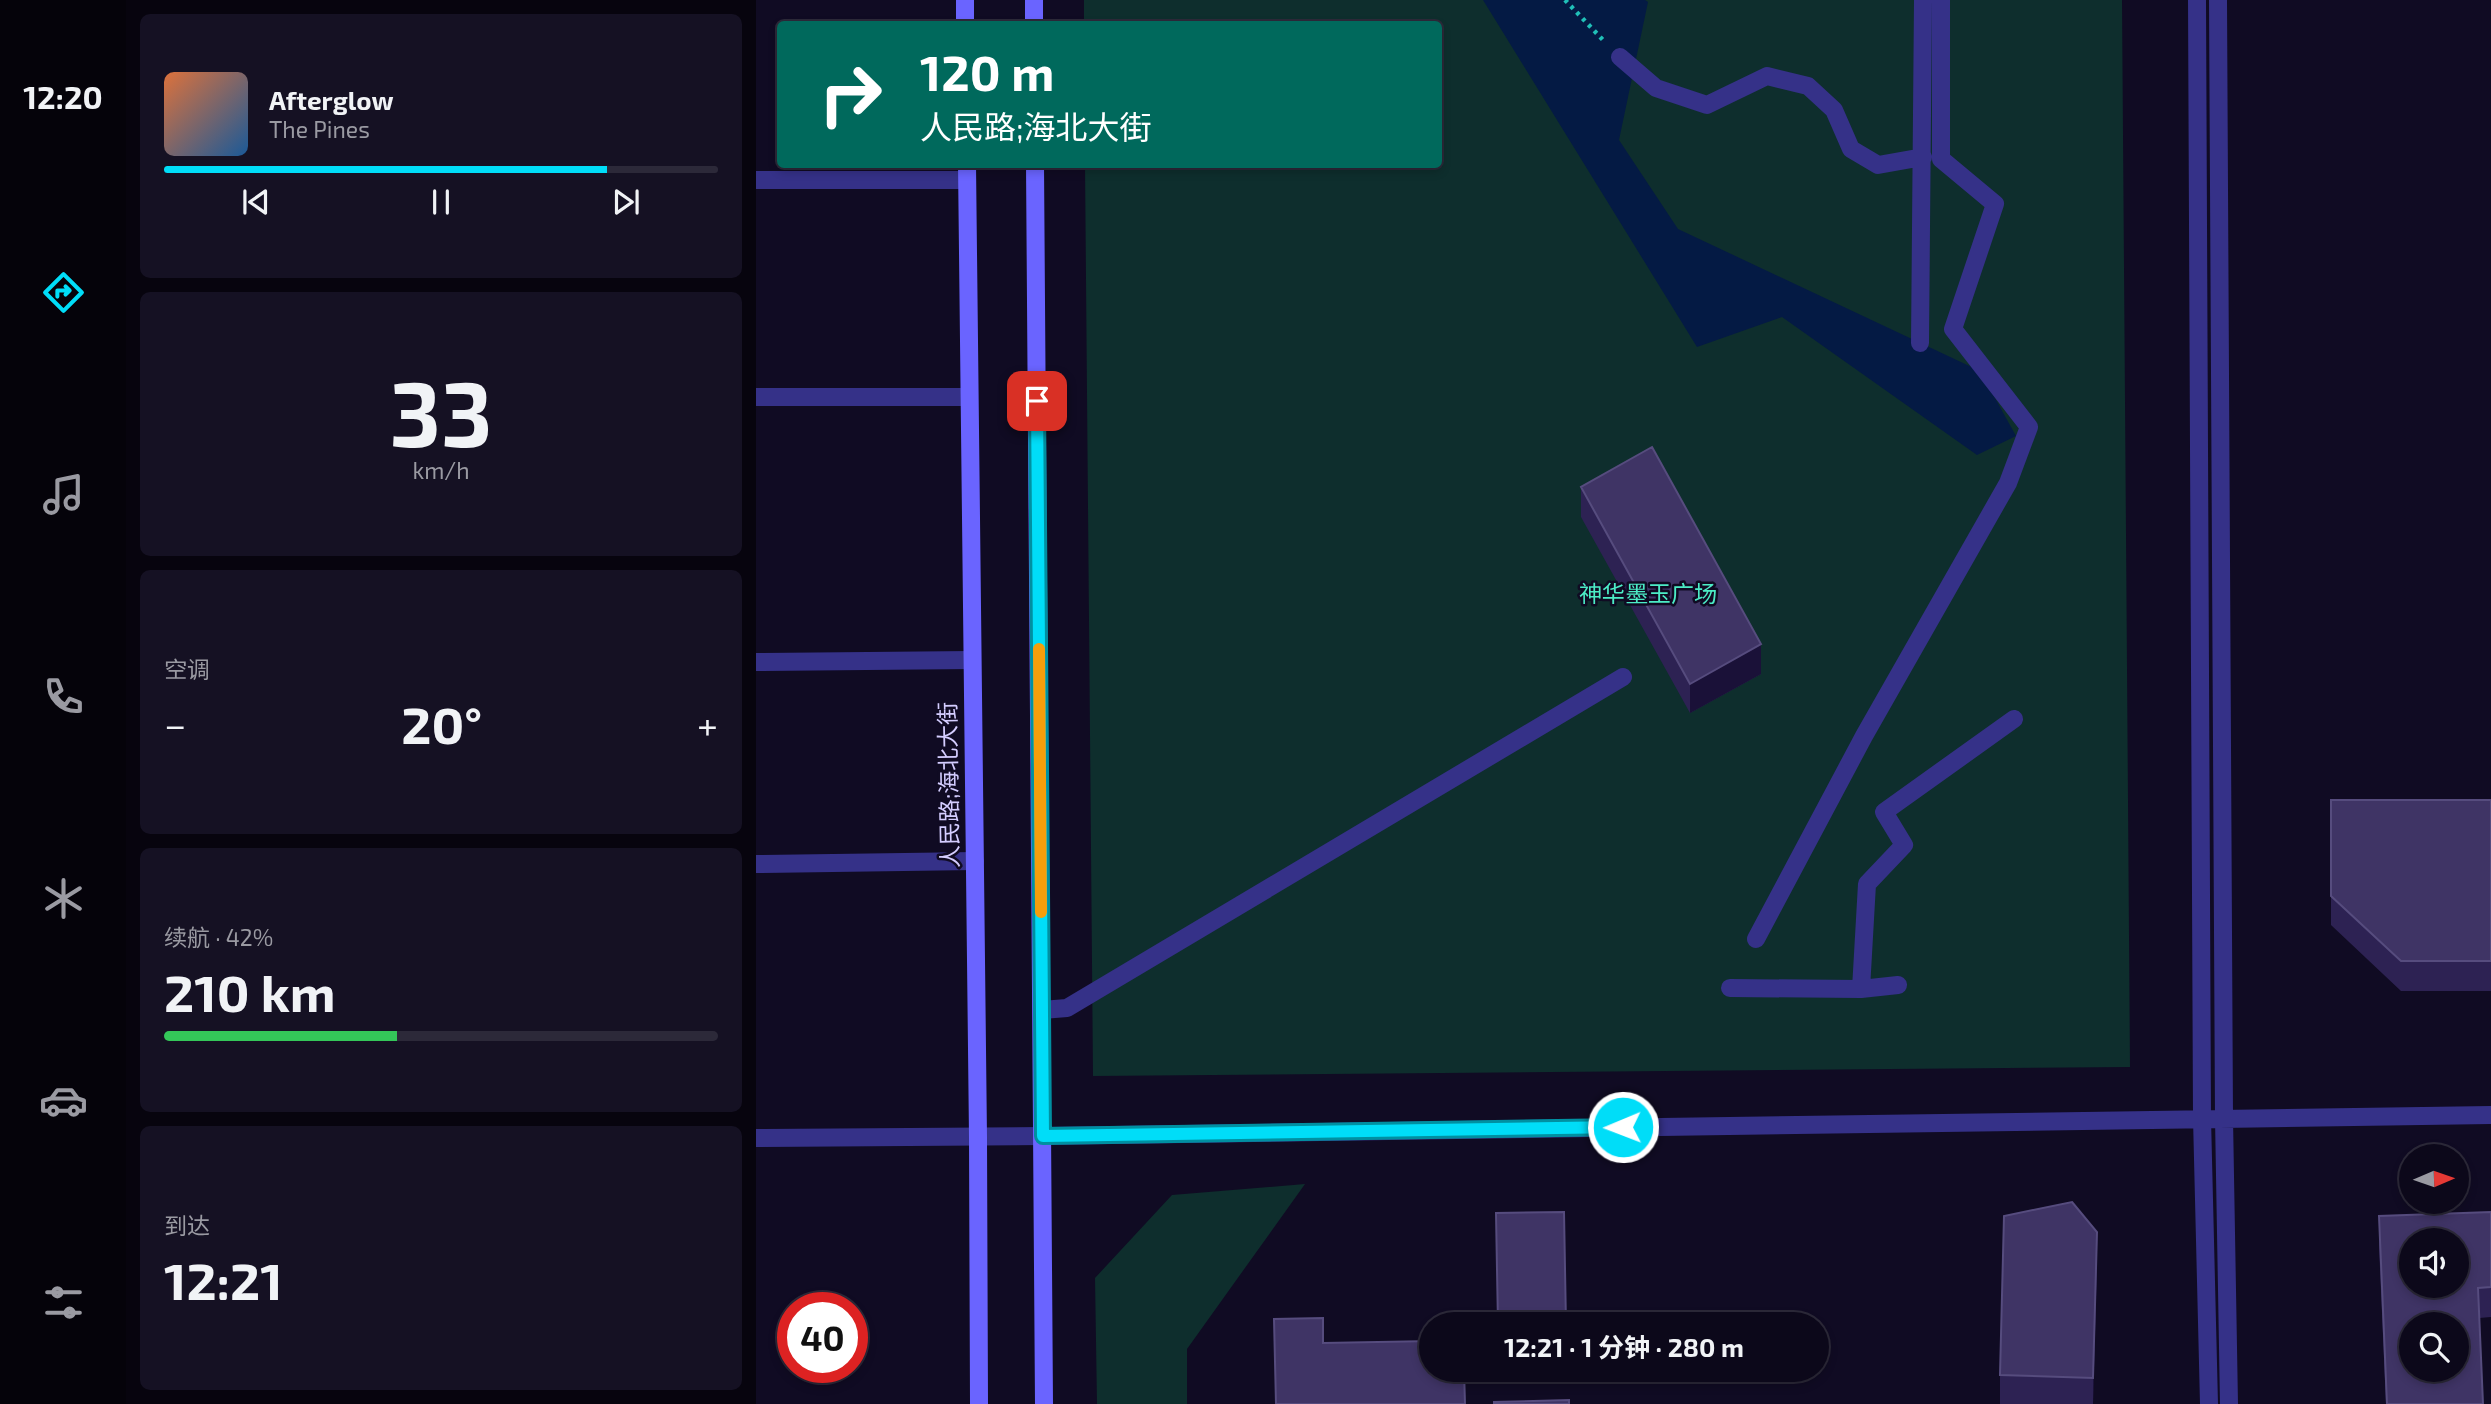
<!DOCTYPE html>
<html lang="zh">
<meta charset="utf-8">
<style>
:root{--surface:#0c081a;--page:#151123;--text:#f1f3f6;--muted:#9a9aa2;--line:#2c2939;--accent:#00ddf8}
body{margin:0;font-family:"Exo 2","Noto Sans SC",sans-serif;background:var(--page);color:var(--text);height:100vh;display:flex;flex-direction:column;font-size:26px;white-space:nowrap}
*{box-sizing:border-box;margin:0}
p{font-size:23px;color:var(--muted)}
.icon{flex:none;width:38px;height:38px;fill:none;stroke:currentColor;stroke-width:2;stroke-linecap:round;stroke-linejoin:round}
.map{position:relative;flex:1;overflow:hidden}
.side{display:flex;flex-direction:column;gap:14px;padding:14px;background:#07040e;width:630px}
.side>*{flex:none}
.guide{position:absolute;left:21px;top:21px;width:665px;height:147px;border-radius:7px;box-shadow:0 4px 10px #0003,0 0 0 2px var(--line);background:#00695c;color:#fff;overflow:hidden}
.needle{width:46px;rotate:88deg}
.buttons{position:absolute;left:1643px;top:1144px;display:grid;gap:14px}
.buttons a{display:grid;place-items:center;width:70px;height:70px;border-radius:50%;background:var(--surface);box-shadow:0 4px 10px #0003,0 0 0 2px var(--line);font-size:35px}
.speed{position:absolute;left:21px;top:1292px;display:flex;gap:14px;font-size:35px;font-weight:700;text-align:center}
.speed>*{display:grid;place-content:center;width:91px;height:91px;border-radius:50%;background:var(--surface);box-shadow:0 4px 10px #0003,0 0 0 2px var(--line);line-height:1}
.speed .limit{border:10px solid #d22;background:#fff;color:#111}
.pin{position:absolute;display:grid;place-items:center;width:60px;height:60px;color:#fff;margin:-30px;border-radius:14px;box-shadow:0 4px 10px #0006}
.me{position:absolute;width:77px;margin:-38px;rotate:269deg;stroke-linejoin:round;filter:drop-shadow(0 0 5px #0008)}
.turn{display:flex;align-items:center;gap:24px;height:147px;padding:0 28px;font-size:32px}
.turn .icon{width:91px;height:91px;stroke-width:2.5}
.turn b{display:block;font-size:49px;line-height:60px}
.big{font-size:52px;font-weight:700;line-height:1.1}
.side .card{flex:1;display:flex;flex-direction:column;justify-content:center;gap:10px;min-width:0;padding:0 24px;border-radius:10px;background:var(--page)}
.side .dial{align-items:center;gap:0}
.dial b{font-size:91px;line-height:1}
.song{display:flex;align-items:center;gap:21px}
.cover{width:84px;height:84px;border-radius:10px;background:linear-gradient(135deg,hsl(20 70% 55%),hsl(210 70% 35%))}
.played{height:7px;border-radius:4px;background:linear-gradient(90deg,var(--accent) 80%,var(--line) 80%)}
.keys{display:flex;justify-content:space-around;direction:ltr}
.heat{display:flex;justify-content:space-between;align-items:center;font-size:38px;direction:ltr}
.charge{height:10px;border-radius:5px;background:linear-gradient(90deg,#34c759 42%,var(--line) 0)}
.trip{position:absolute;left:663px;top:1312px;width:410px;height:70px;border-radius:35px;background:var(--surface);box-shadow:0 4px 10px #0003,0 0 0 2px var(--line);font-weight:700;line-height:70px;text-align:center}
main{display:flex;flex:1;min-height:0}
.dock{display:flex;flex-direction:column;width:126px;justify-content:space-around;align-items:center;background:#05030a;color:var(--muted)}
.dock .icon{width:49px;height:49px}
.dock .on{color:var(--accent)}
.dock b{font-size:32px;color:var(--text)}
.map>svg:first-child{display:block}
.green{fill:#0e2e2d}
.water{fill:#041a44}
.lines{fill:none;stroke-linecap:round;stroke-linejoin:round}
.path{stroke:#20c0b8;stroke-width:4.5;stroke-dasharray:3.5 5;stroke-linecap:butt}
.service{stroke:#353188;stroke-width:18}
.tertiary{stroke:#353188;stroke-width:18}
.secondary{stroke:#6a64ff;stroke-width:18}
.wall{fill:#2d2253}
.shaded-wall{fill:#1a1138}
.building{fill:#3f3465;stroke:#564c7e;stroke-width:2;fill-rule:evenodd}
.route-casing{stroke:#0090a1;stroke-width:18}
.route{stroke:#00ddf8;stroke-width:12}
.slow{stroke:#f59e0b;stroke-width:12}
.labels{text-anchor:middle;stroke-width:5;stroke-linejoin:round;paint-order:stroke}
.park-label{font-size:23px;fill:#4cecc6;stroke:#100b23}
.street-label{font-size:23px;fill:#d4cdff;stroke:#100b23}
</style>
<main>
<nav class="dock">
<b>12:20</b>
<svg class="icon on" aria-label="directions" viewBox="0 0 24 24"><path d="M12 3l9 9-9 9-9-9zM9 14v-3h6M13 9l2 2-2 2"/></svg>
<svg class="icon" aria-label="music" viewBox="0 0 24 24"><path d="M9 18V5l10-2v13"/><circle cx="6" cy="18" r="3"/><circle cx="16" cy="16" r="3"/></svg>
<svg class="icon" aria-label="phone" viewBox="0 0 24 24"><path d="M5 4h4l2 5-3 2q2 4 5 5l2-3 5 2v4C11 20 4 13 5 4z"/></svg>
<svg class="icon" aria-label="climate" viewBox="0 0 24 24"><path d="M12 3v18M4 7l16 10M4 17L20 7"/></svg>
<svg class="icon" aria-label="car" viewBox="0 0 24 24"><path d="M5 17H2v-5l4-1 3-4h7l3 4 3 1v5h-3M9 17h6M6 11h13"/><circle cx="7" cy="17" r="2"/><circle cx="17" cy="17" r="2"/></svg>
<svg class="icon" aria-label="filters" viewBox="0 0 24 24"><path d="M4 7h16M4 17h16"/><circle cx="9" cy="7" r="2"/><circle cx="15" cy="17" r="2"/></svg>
</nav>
<section class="side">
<div class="card">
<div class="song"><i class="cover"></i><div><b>Afterglow</b><p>The Pines</p></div></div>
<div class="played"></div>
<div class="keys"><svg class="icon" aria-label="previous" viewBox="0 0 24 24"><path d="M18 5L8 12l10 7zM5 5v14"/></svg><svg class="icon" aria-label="pause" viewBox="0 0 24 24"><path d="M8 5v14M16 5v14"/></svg><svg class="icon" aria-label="next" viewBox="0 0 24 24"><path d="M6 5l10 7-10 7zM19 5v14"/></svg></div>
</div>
<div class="card dial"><b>33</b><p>km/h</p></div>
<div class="card"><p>空调</p>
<div class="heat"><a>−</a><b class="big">20°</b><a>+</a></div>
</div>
<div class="card"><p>续航 · 42%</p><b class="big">210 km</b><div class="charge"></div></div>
<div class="card"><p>到达</p><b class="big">12:21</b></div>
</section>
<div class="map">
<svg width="1735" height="1404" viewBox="0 0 1735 1404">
<rect width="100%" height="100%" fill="#100b23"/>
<path class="green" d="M328,0H1366L1374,1067L337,1076L329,165L682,164V24H328Z
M549,1184L431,1349V1404H341L339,1278L416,1195Z"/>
<path class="water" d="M727,0H889L892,2L863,140L922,229L1224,371L1260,436L1221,455L1026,317L941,347Z"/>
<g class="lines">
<path class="path" d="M809,0L847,40"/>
<path class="service" d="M864,57L900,88L951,105L1011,76L1052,86L1078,110L1095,149L1122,165L1167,157
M0,180H211
M1164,343L1167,0
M0,397H213
M0,662L216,660
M0,864L219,861
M1000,939L1108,736L1252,483L1273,427L1197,329L1239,204L1185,159V0
M974,988L1105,989L1142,985
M1105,989L1111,884L1148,845L1128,812L1258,719
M286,1010L311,1008L867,677"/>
<path class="tertiary" d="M1441,0L1446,1118L1453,1404
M1462,0L1468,1118L1473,1404
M0,1138L287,1136L1735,1115"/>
<path class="secondary" d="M209,0V24
M278,0V24
M211,164L222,1137L223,1404
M279,164L288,1404"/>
</g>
<path class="wall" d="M825,487L1005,674L934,713L825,517Z
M1575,800H1735V991H1645L1575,925Z
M1735,1212V1317L1723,1318L1727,1404H1630L1623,1246V1216Z
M1341,1262L1337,1404H1244V1375Z"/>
<path class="shaded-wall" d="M1005,644V674L934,713V684Z
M1341,1232V1262L1337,1404V1378Z"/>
<path class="building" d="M896,447L1005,644L934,684L825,487Z
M1575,800H1735V961H1645L1575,896Z
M1316,1202L1341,1232L1337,1378L1244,1375L1248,1216Z
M808,1212L810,1325H742L740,1213Z
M1735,1212V1287L1722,1288L1727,1404H1631L1623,1216ZM1656,1241H1701V1286H1656ZM1656,1325H1701V1370H1656Z
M567,1318V1343L676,1341V1370H708L709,1404H520L518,1319Z
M813,1400V1404H738V1402Z"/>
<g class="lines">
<g class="route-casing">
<path id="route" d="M281,401L287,1136L867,1127"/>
</g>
<use href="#route" class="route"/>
<path class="slow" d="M283,649L285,912"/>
</g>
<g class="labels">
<g class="park-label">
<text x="892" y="602">神华墨玉广场</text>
</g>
<g class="street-label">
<text transform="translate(193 785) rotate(-91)" y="8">人民路;海北大街</text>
</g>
</g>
</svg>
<div class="buttons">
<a><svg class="needle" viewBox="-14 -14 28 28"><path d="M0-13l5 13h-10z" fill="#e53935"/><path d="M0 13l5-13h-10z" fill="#9a9aa2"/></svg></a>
<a><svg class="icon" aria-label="sound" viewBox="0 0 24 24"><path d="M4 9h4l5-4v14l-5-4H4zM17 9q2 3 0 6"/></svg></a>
<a><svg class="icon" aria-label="search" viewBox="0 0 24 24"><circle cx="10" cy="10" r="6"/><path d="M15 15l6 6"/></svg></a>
</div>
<div class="speed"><div class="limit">40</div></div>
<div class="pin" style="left:281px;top:401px;background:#d93025"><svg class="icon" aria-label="arrive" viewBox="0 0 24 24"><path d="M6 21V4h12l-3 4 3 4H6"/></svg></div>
<svg class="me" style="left:867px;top:1127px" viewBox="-20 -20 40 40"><circle r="17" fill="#00ddf8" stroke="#fff" stroke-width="3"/><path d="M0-11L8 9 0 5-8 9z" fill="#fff"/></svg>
<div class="trip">12:21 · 1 分钟 · 280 m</div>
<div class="guide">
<div class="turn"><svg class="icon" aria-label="right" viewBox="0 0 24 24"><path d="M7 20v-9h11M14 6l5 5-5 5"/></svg><div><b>120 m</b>人民路;海北大街</div></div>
</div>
</div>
</main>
